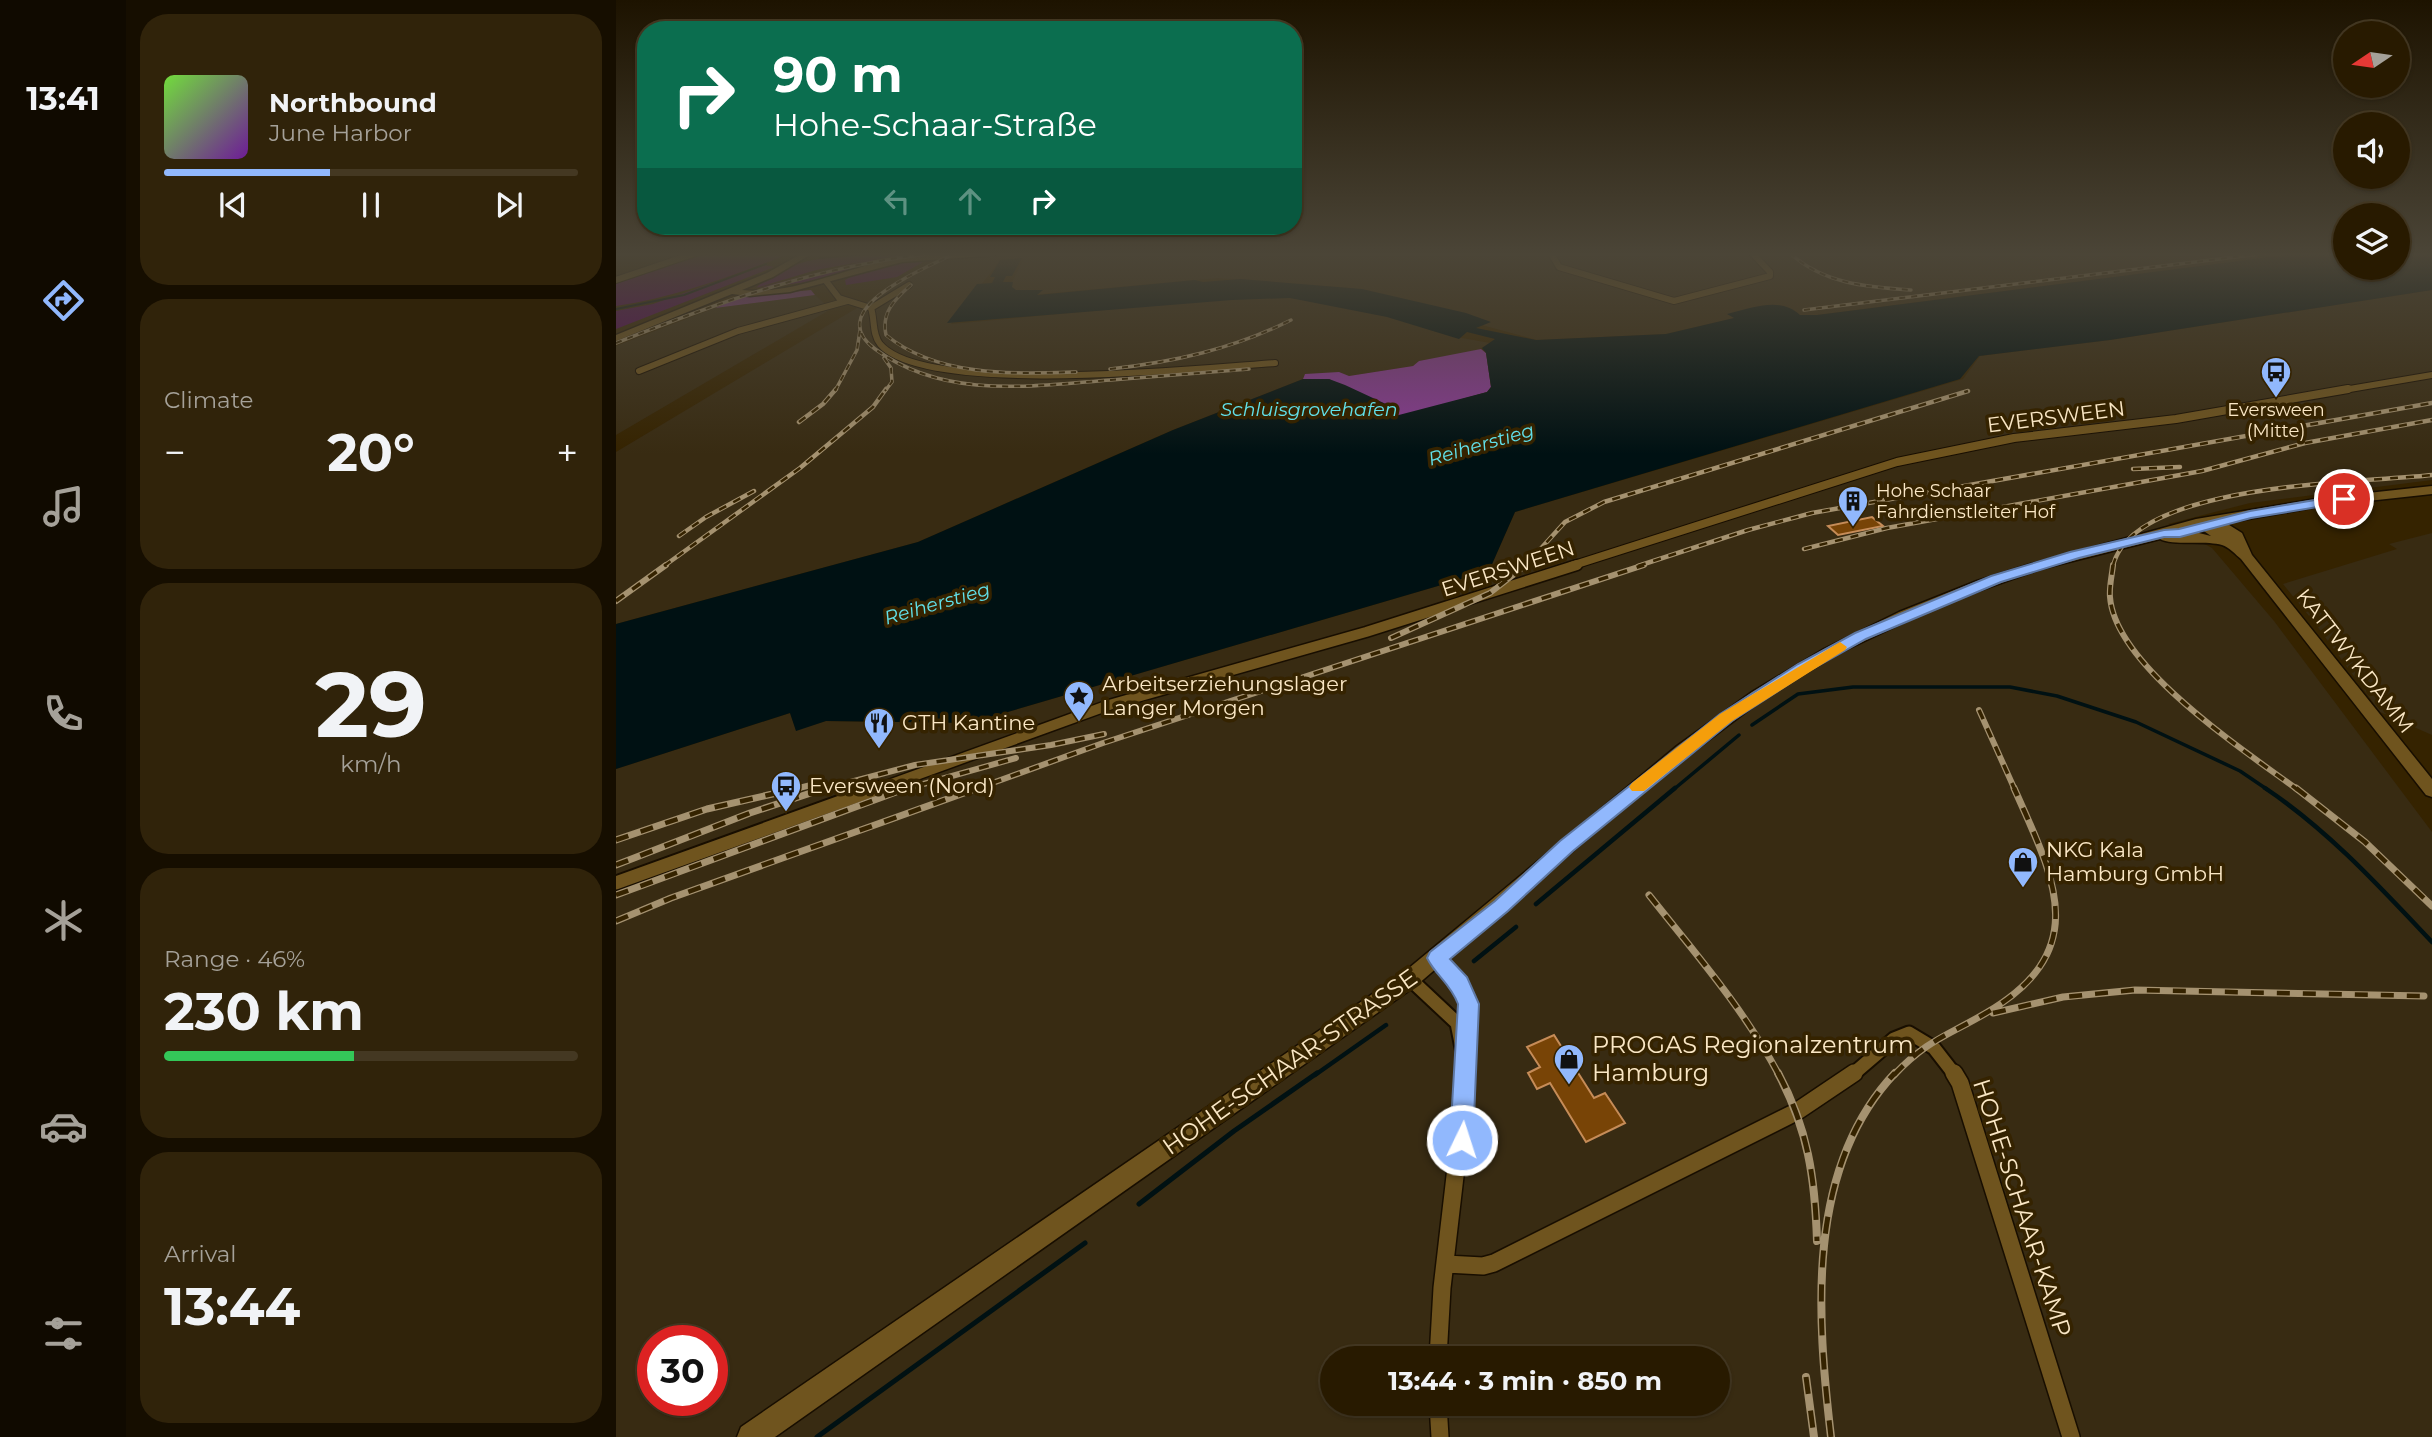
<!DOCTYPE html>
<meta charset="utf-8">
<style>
:root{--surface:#281a00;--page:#30230a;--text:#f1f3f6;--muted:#a5a199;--line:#443822;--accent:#91b8fd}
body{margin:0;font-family:Montserrat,sans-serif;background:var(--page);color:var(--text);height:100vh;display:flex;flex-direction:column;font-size:26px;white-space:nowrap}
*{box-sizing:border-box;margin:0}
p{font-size:23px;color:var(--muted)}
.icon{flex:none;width:38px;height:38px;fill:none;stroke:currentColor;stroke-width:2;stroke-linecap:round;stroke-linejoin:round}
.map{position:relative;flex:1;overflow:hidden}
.drawer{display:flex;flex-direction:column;gap:14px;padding:14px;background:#160e00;width:490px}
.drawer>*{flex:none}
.banner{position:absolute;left:21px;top:21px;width:665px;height:214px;border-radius:28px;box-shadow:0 2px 5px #0004,0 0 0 2px var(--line);background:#0b6e4f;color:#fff;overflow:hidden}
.needle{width:46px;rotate:257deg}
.tools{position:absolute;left:1717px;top:21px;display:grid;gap:14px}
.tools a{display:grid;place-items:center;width:77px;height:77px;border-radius:50%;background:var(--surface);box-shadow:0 2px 5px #0004,0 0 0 2px var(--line);font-size:35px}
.speed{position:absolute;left:21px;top:1325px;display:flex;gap:14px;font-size:35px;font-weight:700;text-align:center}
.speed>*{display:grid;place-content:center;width:91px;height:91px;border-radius:50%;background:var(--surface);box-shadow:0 2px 5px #0004,0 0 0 2px var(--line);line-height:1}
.speed .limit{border:10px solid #d22;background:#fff;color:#111}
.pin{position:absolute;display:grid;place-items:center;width:60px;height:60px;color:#fff;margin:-30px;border:4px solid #fff;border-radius:50%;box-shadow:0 2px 7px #0007}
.me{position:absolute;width:77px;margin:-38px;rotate:4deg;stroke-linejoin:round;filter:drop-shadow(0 0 5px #0008)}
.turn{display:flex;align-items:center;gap:24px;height:147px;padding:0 21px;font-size:32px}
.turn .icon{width:91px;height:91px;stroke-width:2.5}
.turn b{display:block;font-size:49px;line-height:60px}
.lanes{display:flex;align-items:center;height:66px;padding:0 21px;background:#0003;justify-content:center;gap:35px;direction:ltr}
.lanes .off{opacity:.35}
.big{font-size:52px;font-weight:700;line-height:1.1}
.drawer .card{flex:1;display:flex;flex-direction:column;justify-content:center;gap:10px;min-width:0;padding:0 24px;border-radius:28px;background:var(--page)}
.drawer .dial{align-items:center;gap:0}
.dial b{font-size:91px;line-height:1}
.song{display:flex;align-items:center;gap:21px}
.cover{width:84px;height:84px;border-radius:10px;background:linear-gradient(135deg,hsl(100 70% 55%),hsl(280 70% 35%))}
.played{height:7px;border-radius:4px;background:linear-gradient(90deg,var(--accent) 40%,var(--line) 40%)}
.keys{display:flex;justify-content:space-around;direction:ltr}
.heat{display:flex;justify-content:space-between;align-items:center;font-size:38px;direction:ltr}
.charge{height:10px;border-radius:5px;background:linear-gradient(90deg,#34c759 46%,var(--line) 0)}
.trip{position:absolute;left:704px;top:1346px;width:410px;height:70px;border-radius:35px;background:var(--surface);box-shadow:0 2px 5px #0004,0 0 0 2px var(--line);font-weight:700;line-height:70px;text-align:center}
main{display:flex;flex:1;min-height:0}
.tab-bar{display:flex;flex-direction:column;width:126px;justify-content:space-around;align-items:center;background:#100a00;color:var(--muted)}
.tab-bar .icon{width:49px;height:49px}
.tab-bar .active{color:var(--accent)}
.tab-bar b{font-size:32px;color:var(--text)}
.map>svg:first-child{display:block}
.built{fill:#382b12;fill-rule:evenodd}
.green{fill:#540060}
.forest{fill:#883b95}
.water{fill:#001113}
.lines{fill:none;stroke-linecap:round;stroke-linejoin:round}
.stream-far3{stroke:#001113;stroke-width:2}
.stream-far2{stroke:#001113;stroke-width:3.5}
.stream-far1{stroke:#001113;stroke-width:4.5}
.stream{stroke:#001113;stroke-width:5}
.building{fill:#784406;stroke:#c68c58;stroke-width:2}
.street-far4-casing{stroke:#180e00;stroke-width:8}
.street-far3-casing{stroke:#180e00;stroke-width:10}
.street-far2-casing{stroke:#180e00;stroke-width:13}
.street-far1-casing{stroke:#180e00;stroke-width:17}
.street-casing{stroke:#180e00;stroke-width:20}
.secondary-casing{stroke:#180e00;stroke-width:3}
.street-far4{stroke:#6f541e;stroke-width:6}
.street-far3{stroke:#6f541e;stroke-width:8}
.street-far2{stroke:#6f541e;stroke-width:10}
.street-far1{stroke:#6f541e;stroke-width:13}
.street{stroke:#6f541e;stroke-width:17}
.secondary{fill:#6f541e;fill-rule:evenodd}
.rail-far4-casing{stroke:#a59270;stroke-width:3.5}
.rail-far3-casing{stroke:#a59270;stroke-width:4.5}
.rail-far2-casing{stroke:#a59270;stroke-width:6}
.rail-far1-casing{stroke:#a59270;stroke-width:7}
.rail-casing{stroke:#a59270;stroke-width:8}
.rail-far4{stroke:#352300;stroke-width:2;stroke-dasharray:6;stroke-linecap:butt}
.rail-far3{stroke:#352300;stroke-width:2.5;stroke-dasharray:8;stroke-linecap:butt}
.rail-far2{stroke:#352300;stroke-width:3.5;stroke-dasharray:10;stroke-linecap:butt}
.rail-far1{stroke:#352300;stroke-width:4.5;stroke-dasharray:13;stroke-linecap:butt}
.rail{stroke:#352300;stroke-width:5;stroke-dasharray:17;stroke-linecap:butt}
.route{fill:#91b8fd;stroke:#5e78a4;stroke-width:2}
.slow{fill:#f59e0b}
.labels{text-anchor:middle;stroke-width:7;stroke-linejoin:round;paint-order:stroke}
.far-poi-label{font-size:18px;fill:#fae7c5;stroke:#352300}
.far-water-label{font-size:19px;font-style:italic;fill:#61e1ea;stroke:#352300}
.street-label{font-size:21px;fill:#fae7c5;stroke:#352300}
.poi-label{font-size:21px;fill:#fae7c5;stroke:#352300;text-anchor:start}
.near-poi-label{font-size:24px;fill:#fae7c5;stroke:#352300;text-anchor:start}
.near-street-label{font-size:24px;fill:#fae7c5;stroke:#352300}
</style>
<main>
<nav class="tab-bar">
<b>13:41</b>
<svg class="icon active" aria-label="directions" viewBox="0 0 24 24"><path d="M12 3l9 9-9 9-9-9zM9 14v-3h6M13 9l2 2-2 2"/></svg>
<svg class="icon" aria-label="music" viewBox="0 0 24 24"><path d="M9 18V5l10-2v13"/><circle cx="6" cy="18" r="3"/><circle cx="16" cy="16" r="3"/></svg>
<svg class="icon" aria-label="phone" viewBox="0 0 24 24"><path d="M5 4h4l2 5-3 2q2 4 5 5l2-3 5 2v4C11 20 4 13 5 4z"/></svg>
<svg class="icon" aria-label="climate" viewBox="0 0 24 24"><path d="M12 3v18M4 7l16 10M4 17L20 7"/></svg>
<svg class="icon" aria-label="car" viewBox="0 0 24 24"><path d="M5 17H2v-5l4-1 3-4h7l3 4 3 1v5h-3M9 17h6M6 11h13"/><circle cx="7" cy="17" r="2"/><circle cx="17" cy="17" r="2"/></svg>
<svg class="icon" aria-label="filters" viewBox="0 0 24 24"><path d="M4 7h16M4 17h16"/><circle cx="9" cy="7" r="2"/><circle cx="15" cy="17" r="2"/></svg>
</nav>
<section class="drawer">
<div class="card">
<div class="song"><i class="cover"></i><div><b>Northbound</b><p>June Harbor</p></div></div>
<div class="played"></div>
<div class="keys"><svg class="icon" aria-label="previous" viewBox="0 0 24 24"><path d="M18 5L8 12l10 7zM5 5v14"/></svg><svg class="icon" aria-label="pause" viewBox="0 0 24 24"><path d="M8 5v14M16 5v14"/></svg><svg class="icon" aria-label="next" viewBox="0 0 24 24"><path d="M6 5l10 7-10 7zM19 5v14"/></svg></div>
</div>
<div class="card"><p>Climate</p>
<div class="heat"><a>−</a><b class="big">20°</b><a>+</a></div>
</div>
<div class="card dial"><b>29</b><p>km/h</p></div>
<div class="card"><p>Range · 46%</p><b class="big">230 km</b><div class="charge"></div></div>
<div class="card"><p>Arrival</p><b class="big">13:44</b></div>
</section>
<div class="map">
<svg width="1816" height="1437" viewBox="0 0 1816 1437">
<rect width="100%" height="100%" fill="#352300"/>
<path class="built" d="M333,253H1686L1201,315L1119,318L1050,334L921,340L866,325L871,321L847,313L734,288L602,278L403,296L391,291L408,259L384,260L335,324L642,296L735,302L846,338L874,343L860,351L803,361L797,366L733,376L689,374L687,379L557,430L302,542L0,624V452Z
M1816,290V480L1634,503L1552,524L1596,548L1658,621L1816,832V1437H0V769L174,713L180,730L210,721L354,723L873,571L899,512L1347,379L1364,356L1494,340ZM37,1340H96V1400H37ZM716,1358H1101V1404H716Z
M199,295L215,309L0,435V346L99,308Z
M1816,533V735L1764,712L1698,622L1667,584L1781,549L1773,544Z"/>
<path class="green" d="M85,253H171L163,258C109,278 57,298 0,306V282Z
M285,253H305L255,260L274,259L199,281L142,288L249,261L200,270L140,288C175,252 238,256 285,253Z
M295,259L307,262L281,277L230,285L229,280L236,276Z
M148,265L158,267L0,329V311L37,304Z"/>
<path class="forest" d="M195,290L199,295L99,308L125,297Z
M865,349L870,353L875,387L871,392L786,416H778L713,379H687L689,374L723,372L733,376L797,366L803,361Z"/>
<path class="water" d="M1686,253H1729V268H1782V253H1816V290L1494,340L1363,356L1344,379L899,512L873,571L354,723L210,721L180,731L174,713L0,769V624L302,542L557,430L687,379H713L729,385L772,405L779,416L871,392L875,387L870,353L866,348L879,339L851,332L843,339L771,317L674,298L616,300L331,323L361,284L376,283L379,277H374L384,260L406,258L396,276H390L387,282H397L396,287L400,290H427L421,295L579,280L587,282L624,279L746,289L850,313L875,322L860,328L920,340L1050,334L1118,318L1111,314C1136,308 1164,296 1184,315H1201Z"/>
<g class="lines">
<path class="stream-far3" d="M204,258L264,253
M0,309L68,295L150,264"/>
<path class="stream-far2" d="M1136,725L1182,694L1237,687H1394L1441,696L1520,722L1624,771L1652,790
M1057,790L1123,735"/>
<path class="stream-far1" d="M1649,788C1712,830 1764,887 1816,942
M920,904L1059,788
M858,961L900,927
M699,1075L770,1025"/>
<path class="stream" d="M523,1204L618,1131L701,1073
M201,1437L469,1243"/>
</g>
<path class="building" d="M1256,517L1267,526L1222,535L1212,526Z
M938,1035L978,1098L989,1093L1009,1123L970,1142L934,1083L921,1089L912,1073L924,1067L911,1047Z"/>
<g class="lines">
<g class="street-far4-casing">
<path id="street-far4" d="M935,253L943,267L1058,301L1154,276V272L1136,253
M0,280L80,253
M210,281L223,298L255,308C259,320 256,334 264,344C309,397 587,368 659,363
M255,308L293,285
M23,371L122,331L231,301
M1722,391L1816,375"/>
</g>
<g class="street-far3-casing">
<path id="street-far3" d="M955,566L1281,462L1398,438L1560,419L1732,389"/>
</g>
<g class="street-far2-casing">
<path id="street-far2" d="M259,790L493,705L750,632L961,565"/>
</g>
<g class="street-far1-casing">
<path id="street-far1" d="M0,883L263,788
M821,958C862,995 854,1025 850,1075
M794,979L841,1023L846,1048
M1236,1075L1278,1039L1293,1033L1318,1048L1339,1075"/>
</g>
<g class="street-casing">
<path id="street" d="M1338,1073L1344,1083L1455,1437
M830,1264L867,1266L878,1263L1180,1112L1238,1073
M822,1358L826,1288L851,1073
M822,1404L824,1437"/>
</g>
<g class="secondary-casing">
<path id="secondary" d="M187,253H197L157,277L126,290C176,295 224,270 273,260C309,251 348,252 385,253L381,255L286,262L174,292L134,296L116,294L0,341V335L151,273Z
M1816,486V494L1706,506L1610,523L1626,533L1636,555L1816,779V797L1810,795L1625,559C1620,555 1613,547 1606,545C1589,540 1556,546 1544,539L1425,569L1331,602L1219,655L1147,699L1033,785L801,985L159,1437H121L125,1427L787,973L1061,746L1136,692L1208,649L1283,612L1361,581L1415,564L1580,519L1706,498ZM1582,527L1595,536L1583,533L1559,534Z"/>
</g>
<use href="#street-far4" class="street-far4"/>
<use href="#street-far3" class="street-far3"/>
<use href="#street-far2" class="street-far2"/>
<use href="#street-far1" class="street-far1"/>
<use href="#street" class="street"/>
<use href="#secondary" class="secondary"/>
<g class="rail-far4-casing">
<path id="rail-far4" d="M339,253C312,268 204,308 259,349C329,400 415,386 495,380C541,376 587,373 633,369
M1174,253C1207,284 1252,287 1295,290
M295,285C279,299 265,312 270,335C321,377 397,374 460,372
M1188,310L1652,253
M0,343C106,301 205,265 320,253
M268,358L275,368L276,382L269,391
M494,369C558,362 617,349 675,320
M219,391L241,350L244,330"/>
</g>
<g class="rail-far3-casing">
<path id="rail-far3" d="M183,422L207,404L220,389
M1517,469L1564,467
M63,536L90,517L138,491
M1188,549L1271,528L1586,471L1689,443L1816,420
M48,566L184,468L257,407L270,389
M909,566L949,522L988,502L1352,391
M1022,566L1132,530L1196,513L1816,403
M1497,566C1516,482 1746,483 1816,475"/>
</g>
<g class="rail-far2-casing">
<path id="rail-far2" d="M1497,565C1496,575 1493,587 1494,597C1499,666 1629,751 1682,790
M0,601L50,565
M775,638L874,593L910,565
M1363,710L1399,790
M175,790L195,785
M204,790L299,765L435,745L488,734
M286,790L400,758
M357,790L487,743L1028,565"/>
</g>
<g class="rail-far1-casing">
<path id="rail-far1" d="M1680,788L1749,842L1816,906
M0,840L91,809L183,788
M0,865L134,813L210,788
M0,895L291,788
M1033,895C1079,953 1128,1009 1163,1075
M0,921L55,898L362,788
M1377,1013L1447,997L1519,990L1808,996
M1278,1075C1311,1040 1331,1036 1370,1013C1478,950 1438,878 1398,788"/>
</g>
<g class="rail-casing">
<path id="rail" d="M1162,1073C1192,1129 1199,1178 1201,1241
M1190,1377L1198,1437
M1215,1437C1201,1317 1189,1168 1279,1073"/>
</g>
<use href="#rail-far4" class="rail-far4"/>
<use href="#rail-far3" class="rail-far3"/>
<use href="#rail-far2" class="rail-far2"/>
<use href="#rail-far1" class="rail-far1"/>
<use href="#rail" class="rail"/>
</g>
<linearGradient id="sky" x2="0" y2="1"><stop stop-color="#1d1300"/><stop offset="0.56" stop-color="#4b4537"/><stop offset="1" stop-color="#4b4537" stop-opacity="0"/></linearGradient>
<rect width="1816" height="454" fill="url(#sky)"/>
<path class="route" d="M1728,495L1732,496V502L1635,518L1564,537H1548L1463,558L1385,582L1250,639L1193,671L1116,721L957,851L892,911L834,959L851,977L863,1004L857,1140L854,1148L846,1151L838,1148L834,1140L842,1004C834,983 820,976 811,958L814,952L879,901L944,841L1104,714L1182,664L1239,633L1375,576L1454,552L1548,530L1563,529L1634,511Z"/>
<path class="slow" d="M1224,642L1231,647L1229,650L1116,721L1028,791H1016L1013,787L1016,783L1104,714Z"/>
<defs>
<g id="bus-pin" transform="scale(1.575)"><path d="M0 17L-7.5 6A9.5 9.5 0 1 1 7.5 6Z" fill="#91b8fd" stroke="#352300"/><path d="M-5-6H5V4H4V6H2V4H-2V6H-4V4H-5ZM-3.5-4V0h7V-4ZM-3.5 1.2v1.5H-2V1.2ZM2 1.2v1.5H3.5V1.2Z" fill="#111"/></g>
<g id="building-pin" transform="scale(1.575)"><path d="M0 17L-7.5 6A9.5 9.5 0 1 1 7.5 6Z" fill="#91b8fd" stroke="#352300"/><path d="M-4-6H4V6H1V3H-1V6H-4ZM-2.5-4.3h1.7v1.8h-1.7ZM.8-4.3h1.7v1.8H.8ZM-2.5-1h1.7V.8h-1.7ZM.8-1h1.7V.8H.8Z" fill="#111"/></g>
<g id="sight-pin" transform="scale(1.575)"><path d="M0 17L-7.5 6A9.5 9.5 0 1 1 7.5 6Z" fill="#91b8fd" stroke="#352300"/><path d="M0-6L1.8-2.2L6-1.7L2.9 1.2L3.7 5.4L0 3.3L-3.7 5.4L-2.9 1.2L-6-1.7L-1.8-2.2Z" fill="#111"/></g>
<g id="restaurant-pin" transform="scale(1.575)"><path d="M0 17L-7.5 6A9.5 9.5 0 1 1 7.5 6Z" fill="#91b8fd" stroke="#352300"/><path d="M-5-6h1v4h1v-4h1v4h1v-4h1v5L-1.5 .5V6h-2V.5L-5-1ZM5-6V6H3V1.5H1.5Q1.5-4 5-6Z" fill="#111"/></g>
<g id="shop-pin" transform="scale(1.575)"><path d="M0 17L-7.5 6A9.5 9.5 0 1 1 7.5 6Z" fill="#91b8fd" stroke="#352300"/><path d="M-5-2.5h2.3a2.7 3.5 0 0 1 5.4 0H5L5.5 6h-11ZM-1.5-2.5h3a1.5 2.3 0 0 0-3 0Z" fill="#111"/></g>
</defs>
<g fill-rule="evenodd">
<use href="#bus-pin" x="1660" y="372"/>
<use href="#building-pin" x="1237" y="501"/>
<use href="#sight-pin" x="463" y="696"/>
<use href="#restaurant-pin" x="263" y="723"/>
<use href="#bus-pin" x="170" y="786"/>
<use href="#shop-pin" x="1407" y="862"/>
<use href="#shop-pin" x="953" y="1059"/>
</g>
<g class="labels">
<g class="far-poi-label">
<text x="1660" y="416">Eversween<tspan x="1660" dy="21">(Mitte)</tspan></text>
<text x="1260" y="497" text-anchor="start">Hohe Schaar<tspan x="1260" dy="21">Fahrdienstleiter Hof</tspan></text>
</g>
<g class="far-water-label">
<text x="693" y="416">Schluisgrovehafen</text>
<text transform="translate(865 444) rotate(-16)" y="7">Reiherstieg</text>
<text transform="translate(321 603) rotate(-16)" y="7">Reiherstieg</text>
</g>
<g class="street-label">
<text transform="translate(1440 417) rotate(-7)" y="7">EVERSWEEN</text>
<text transform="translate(892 569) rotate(-18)" y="7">EVERSWEEN</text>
<text transform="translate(1739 661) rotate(52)" y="7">KATTWYKDAMM</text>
</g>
<g class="poi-label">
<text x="486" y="691">Arbeitserziehungslager<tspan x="486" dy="24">Langer Morgen</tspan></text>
<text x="286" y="730">GTH Kantine</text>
<text x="193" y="793">Eversween (Nord)</text>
<text x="1430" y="857">NKG Kala<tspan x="1430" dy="24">Hamburg GmbH</tspan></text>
</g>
<g class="near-poi-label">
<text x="976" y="1053">PROGAS Regionalzentrum<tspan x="976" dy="28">Hamburg</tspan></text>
</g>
<g class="near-street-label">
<text transform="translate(674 1062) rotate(-35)" y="8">HOHE-SCHAAR-STRASSE</text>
<text transform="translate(1406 1208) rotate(72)" y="8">HOHE-SCHAAR-KAMP</text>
</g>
</g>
</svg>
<div class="tools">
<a><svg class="needle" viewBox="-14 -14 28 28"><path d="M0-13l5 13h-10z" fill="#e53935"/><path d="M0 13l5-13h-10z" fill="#a5a199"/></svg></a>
<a><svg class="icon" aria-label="sound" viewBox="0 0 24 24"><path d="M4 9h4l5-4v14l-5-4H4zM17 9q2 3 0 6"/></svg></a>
<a><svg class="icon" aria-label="layers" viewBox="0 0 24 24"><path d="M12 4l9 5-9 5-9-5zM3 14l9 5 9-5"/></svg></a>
</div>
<div class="speed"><div class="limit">30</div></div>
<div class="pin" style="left:1728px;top:499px;background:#d93025"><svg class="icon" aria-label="arrive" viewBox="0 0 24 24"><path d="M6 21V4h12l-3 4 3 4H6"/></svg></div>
<svg class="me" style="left:846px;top:1140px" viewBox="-20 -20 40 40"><circle r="17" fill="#91b8fd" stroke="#fff" stroke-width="3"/><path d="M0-11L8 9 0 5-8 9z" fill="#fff"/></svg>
<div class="trip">13:44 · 3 min · 850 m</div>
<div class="banner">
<div class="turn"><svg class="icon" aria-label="right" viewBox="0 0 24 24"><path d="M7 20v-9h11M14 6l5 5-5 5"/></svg><div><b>90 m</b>Hohe-Schaar-Straße</div></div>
<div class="lanes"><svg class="icon off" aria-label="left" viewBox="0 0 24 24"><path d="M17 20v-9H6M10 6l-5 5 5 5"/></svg><svg class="icon off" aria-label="ahead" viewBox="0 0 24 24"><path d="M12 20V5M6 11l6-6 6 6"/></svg><svg class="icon" aria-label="right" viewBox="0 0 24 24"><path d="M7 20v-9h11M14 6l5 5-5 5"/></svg></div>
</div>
</div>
</main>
